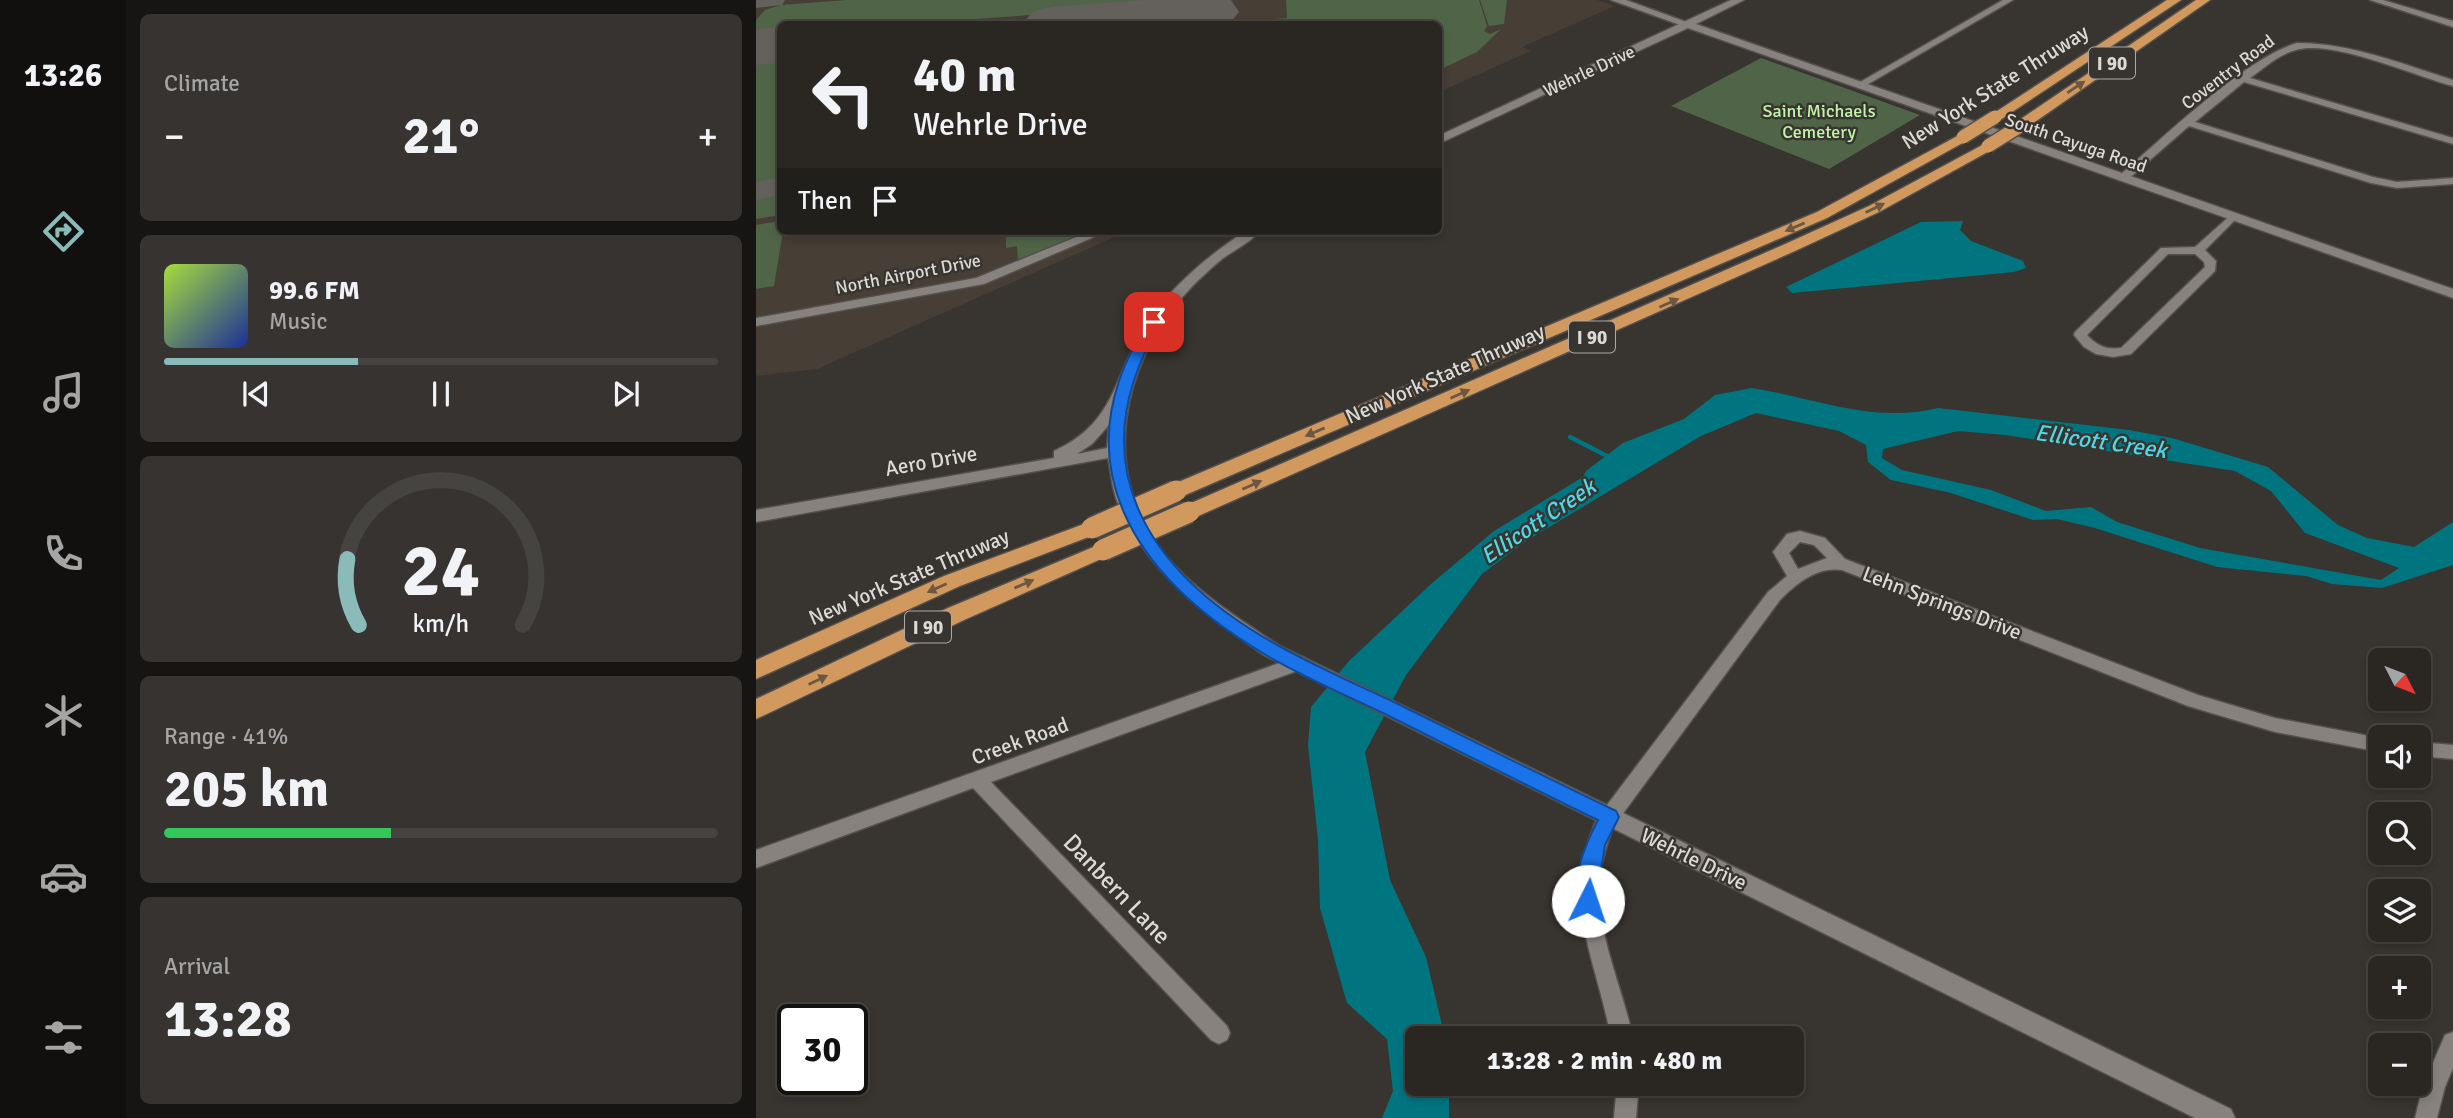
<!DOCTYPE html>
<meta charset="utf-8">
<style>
:root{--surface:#2a2723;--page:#363330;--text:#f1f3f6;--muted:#a5a5a6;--line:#464441;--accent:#8bbbb9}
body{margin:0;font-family:Signika,sans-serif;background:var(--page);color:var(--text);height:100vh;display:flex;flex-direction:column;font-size:26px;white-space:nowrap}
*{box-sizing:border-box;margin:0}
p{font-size:23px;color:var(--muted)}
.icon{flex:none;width:38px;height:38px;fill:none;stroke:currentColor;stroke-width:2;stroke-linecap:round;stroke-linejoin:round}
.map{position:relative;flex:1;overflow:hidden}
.details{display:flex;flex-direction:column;gap:14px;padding:14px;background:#171513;width:630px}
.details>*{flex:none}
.top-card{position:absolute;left:21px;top:21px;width:665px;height:214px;border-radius:10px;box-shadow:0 4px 10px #0003,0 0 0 2px var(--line);background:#2a2723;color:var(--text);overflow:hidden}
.needle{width:46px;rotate:132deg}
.controls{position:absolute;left:1612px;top:648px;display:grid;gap:14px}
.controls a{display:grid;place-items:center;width:63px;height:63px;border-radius:10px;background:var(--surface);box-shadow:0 4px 10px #0003,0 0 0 2px var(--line);font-size:35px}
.speed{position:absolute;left:21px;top:1004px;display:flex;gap:14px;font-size:35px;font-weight:700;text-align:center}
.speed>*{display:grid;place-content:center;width:91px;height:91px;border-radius:50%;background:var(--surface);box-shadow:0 4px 10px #0003,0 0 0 2px var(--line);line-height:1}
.speed .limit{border:4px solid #111;border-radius:10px;background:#fff;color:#111}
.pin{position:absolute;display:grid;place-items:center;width:60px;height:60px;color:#fff;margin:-30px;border-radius:14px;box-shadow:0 4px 10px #0006}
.me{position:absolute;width:77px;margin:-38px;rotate:4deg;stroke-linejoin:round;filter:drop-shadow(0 0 5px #0008)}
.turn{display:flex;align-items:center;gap:24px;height:147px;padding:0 21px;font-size:32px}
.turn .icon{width:91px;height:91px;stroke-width:2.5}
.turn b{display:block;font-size:49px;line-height:60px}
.then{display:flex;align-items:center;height:66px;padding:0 21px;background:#0003;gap:14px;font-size:26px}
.big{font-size:52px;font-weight:700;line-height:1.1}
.details .widget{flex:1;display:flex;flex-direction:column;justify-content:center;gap:10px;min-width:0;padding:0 24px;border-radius:10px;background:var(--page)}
.details .dial{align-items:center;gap:0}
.dial svg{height:182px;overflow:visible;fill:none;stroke:var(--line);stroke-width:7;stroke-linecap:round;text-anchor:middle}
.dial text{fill:var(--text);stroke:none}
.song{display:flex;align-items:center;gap:21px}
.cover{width:84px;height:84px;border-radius:10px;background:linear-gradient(135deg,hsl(80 70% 55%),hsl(230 70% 35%))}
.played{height:7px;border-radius:4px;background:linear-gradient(90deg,var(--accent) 35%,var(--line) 35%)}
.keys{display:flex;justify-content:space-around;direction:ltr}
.heat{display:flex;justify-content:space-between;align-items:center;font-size:38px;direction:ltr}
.charge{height:10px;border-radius:5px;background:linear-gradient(90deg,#34c759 41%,var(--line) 0)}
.trip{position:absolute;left:649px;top:1026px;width:399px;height:70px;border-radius:10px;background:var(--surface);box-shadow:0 4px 10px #0003,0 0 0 2px var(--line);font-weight:700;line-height:70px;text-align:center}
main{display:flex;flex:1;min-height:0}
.tabs{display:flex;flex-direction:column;width:126px;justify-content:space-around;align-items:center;background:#11100e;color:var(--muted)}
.tabs .icon{width:49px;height:49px}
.tabs .active{color:var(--accent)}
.tabs b{font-size:32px;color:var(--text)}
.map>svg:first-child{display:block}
.built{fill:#473e36}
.green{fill:#506547}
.water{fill:#007580;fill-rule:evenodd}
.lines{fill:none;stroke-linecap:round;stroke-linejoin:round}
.stream{stroke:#007580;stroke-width:4.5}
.taxiway{fill:#64605c;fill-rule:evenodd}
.runway{fill:#64605c;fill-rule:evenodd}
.minor-casing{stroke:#54504d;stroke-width:3}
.tertiary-casing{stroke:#54504d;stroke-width:3}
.secondary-casing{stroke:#54504d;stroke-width:3}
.motorway-casing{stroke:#54504d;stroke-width:3}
.minor{fill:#87827e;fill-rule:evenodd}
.tertiary{fill:#87827e;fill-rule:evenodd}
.secondary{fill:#87827e;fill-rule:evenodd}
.motorway{fill:#d2995f;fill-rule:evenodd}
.motorway-bridge-far1-casing{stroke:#54504d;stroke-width:16;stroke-linecap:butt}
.motorway-bridge-casing{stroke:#54504d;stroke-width:24;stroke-linecap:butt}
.motorway-bridge-far1{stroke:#d2995f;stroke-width:13}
.motorway-bridge{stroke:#d2995f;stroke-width:21}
.oneway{fill:#6e5740}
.route{fill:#1a73e8;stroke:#114b97;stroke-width:2}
.labels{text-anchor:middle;stroke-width:5;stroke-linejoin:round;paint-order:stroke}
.far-street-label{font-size:18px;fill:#dcdad7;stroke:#38342f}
.far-park-label{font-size:18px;fill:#bff6a8;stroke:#38342f}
.shield{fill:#38342f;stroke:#aba8a5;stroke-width:2}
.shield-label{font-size:19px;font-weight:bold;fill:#dcdad7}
.street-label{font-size:21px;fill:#dcdad7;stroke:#38342f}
.water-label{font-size:23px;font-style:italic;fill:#4fd8e8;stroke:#38342f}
.near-street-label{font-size:24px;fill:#dcdad7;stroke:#38342f}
</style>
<main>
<nav class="tabs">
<b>13:26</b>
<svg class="icon active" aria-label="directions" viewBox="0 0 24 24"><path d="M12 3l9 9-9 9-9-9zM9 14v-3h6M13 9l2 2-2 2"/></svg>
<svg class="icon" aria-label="music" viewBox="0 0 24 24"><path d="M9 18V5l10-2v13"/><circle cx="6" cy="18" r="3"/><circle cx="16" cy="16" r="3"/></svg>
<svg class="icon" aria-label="phone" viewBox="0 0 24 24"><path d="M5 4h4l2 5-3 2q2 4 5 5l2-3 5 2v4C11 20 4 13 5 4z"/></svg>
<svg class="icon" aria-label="climate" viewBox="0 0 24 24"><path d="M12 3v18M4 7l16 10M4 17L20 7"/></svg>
<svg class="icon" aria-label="car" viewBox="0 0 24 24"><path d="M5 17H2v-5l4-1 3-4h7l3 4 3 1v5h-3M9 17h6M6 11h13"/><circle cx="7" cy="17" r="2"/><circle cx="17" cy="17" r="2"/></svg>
<svg class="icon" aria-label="filters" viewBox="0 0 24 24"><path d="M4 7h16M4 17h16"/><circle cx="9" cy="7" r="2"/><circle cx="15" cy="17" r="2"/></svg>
</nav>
<section class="details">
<div class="widget"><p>Climate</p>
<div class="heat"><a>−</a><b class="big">21°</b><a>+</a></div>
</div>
<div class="widget">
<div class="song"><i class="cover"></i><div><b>99.6 FM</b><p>Music</p></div></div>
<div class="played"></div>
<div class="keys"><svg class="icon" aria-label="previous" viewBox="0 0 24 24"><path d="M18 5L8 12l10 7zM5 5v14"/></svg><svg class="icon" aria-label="pause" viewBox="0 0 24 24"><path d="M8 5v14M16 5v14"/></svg><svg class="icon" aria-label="next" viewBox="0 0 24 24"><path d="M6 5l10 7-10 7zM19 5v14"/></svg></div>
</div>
<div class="widget dial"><svg viewBox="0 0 100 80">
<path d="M14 69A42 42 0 1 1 86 69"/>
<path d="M14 69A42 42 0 0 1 9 40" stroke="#8bbbb9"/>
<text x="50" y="56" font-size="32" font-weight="700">24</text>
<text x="50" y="72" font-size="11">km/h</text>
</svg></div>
<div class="widget"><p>Range · 41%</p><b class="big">205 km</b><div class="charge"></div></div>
<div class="widget"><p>Arrival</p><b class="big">13:28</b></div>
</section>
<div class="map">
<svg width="1697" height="1118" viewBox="0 0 1697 1118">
<rect width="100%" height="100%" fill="#38342f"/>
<path class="built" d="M0,0H841L859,6L766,47L775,51L683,92L682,24H24V231H372L61,369L0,376Z"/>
<path class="green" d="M91,0H407L386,7L149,24H24V34L0,35V20L9,10L25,5Z
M530,0H723L731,26L728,31L734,34L745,29L721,52L683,70L682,24H452L531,18Z
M724,0H751L748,24L733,26Z
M24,57V182L0,186V59Z
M1005,58L1164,115L1073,169L915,106Z
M24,193V215L0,219V197Z
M24,221V231H27L18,286L0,289V225Z
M250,231H336L262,263L261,246L250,248Z"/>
<path class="water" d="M1207,221L1204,230L1215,241L1267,261L1270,268L1258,272L1036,293L1030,287L1165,222Z
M996,388C1059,398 1118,424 1182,408L1373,430L1416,438L1512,467L1582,525L1611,538L1658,547L1697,522V565L1626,588L1576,584L1550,576L1461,567L1339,528L1301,519L1277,520L1195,493L1135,480L1112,462L1110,445L1083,431L1000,413L945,436L770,541L726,574L650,675L609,752L634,880L670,957L689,1038H662V1083H693V1118H626L637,1091L631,1039L591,1003L564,908L562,840L552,745L555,707L593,661L675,584L738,531L827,477L830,471L867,443L928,419L959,395ZM1202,431L1249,435L1479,471L1515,491L1549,533L1643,568L1625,580L1444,548L1361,522L1335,507L1290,511L1235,490L1146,470L1126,458L1127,449Z"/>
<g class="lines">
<path class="stream" d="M814,437L853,457"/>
<path class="taxiway" d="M0,0H29L26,5L0,8Z
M416,0H446L443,5L404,21L351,24L347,20L351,15L399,8Z
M24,178V195L0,200V182Z"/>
<path class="runway" d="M388,0H475L483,12L473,24H267L276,12L296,7Z
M24,27V63L0,65V29Z"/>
<g class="minor-casing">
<path id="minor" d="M1247,0H1257L1107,87L1099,85Z
M1614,0H1627L1697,21V27Z
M1541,43C1595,43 1646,64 1697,80V86C1659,76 1576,39 1540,50C1523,54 1508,68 1494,78L1697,138V144L1488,82L1439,122L1617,177L1641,182L1697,178V184L1641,188L1615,183L1433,126L1371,180H1363V176C1407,138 1488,59 1541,43Z
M1476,214L1482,217L1449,250L1460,261L1459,271L1375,354L1357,357L1340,354L1328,347L1318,335L1319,332L1405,248L1439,247ZM1412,254H1439L1448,262L1449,267L1365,348C1351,350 1341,346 1331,335Z
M1044,531L1069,538L1089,559L1442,695L1519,718L1624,738V752L1519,732L1432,706L1086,570C1061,566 1040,584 1024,600L857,827C851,844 845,861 843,879C839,930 867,988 877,1038H855C840,957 803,899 842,817L1012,592L1031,576L1017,552L1031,534ZM1044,542L1058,545L1071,558L1042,569L1033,553Z
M543,656L549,658L552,663L549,668L235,782L471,1026L474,1033L471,1040L463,1044L455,1040L217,788L0,868V850Z
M1662,742L1697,745V759L1662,756Z
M1697,1032V1068L1689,1087L1681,1118H1659L1667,1086L1689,1035Z
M861,1083H883L880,1118H858Z"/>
</g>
<g class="tertiary-casing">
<path id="tertiary" d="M975,0H988L940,24L1697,289V298L932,28L682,144V136Z
M335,231H352L228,284L0,326V318L220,278Z
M489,231H504C494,243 478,250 466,259C454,269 441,281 431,292C364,365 343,475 409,555C440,592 482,618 522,645L1475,1109L1479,1118H1439L508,655C447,613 390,571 361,501C356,488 355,472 352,458L0,522V510L298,458V451C360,423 357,377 389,326C414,287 451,257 489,231ZM353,425L351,448L321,454L336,444Z"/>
</g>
<g class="secondary-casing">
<path id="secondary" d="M855,0H870L936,24L927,26Z"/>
</g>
<g class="motorway-casing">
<path id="motorway" d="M1411,0H1425L1244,120L1232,117Z
M1440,0H1454L1269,129H1259V123Z
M1207,133L1212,134V140L1071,218L427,496L420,498L410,491L413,486L1061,212Z
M1232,142L1239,146L1237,149L1123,212L1039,251L440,517H426L423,512L426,507L1027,245L1113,206Z
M336,521L346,528L343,533L204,586L0,679V660L188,576Z
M347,543L354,545L357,550L354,555L208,620L0,719V699L192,608Z"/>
</g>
<use href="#minor" class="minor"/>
<use href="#tertiary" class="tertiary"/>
<use href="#secondary" class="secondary"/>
<use href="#motorway" class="motorway"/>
<g class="motorway-bridge-far1-casing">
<path id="motorway-bridge-far1" d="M1207,137L1239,117
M1232,146L1264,126"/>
</g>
<g class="motorway-bridge-casing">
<path id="motorway-bridge" d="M336,528L420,491
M347,550L433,512"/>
</g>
<use href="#motorway-bridge-far1" class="motorway-bridge-far1"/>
<use href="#motorway-bridge" class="motorway-bridge"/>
</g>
<defs><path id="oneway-solid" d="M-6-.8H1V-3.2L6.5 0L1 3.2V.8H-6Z" transform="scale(1.75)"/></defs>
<g class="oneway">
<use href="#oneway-solid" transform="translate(1320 87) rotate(-34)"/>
<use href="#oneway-solid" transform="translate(1119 208) rotate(-26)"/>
<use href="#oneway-solid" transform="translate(1039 227) rotate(157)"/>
<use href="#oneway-solid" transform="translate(913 303) rotate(-24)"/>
<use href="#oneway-solid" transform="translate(704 394) rotate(-24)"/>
<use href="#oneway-solid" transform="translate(559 432) rotate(157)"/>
<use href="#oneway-solid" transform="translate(496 485) rotate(-24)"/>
<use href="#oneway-solid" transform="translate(268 584) rotate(-23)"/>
<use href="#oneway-solid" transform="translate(181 588) rotate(156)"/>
<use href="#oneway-solid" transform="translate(62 680) rotate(-26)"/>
</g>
<path class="route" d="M394,319L405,322C320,464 391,573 523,646C561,667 602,685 642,704C715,740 787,776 860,811L863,817L849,845L839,907L832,910L824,907C813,881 830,843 842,820C772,786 703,751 633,716C592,696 549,678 510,655C379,578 300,462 394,319Z"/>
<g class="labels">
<g class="far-street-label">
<text transform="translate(833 71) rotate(-25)" y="6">Wehrle Drive</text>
<text transform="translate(1472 72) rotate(-37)" y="6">Coventry Road</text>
<text transform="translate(1320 143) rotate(19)" y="6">South Cayuga Road</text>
<text transform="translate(152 274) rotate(-11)" y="6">North Airport Drive</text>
</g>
<g class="far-park-label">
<text x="1063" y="117">Saint Michaels<tspan x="1063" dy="21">Cemetery</tspan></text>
</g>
<g class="shield">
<rect x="1333" y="47.5" width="46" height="31" rx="5"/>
<rect x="813" y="321.5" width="46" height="31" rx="5"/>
<rect x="149" y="611.5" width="46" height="31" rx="5"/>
</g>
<g class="shield-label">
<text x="1356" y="70">I 90</text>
<text x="836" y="344">I 90</text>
<text x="172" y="634">I 90</text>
</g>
<g class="street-label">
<text transform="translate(1239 87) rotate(-32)" y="7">New York State Thruway</text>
<text transform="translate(689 374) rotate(-24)" y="7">New York State Thruway</text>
<text transform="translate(175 461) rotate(-10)" y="7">Aero Drive</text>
<text transform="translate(153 577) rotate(-23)" y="7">New York State Thruway</text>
<text transform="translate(1186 603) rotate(21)" y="7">Lehn Springs Drive</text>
<text transform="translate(264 741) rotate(-20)" y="7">Creek Road</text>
<text transform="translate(938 859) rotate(26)" y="7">Wehrle Drive</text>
</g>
<g class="water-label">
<text transform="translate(1345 441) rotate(8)" y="8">Ellicott Creek</text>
<text transform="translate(782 521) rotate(-34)" y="8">Ellicott Creek</text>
</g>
<g class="near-street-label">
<text transform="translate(361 889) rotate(46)" y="8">Danbern Lane</text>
</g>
</g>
</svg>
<div class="controls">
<a><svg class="needle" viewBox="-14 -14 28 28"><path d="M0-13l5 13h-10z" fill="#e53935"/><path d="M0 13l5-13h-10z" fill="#a5a5a6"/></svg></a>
<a><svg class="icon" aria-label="sound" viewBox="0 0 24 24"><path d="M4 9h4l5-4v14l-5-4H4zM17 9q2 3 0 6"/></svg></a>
<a><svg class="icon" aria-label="search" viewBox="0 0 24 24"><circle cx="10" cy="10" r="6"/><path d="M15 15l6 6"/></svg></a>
<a><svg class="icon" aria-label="layers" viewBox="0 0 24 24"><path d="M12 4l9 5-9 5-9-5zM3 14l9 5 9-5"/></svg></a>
<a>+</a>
<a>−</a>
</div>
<div class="speed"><div class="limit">30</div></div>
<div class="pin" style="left:398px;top:322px;background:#d93025"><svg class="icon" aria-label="arrive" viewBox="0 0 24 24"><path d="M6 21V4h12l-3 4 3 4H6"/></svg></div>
<svg class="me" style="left:832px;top:901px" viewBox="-20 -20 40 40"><circle r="19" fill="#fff"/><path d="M0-13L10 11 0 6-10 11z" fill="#1a73e8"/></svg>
<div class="trip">13:28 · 2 min · 480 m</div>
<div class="top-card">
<div class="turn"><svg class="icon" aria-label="left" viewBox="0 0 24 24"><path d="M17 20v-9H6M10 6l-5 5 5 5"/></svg><div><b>40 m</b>Wehrle Drive</div></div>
<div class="then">Then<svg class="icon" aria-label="arrive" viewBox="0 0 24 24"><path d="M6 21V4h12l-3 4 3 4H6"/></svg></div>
</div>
</div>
</main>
